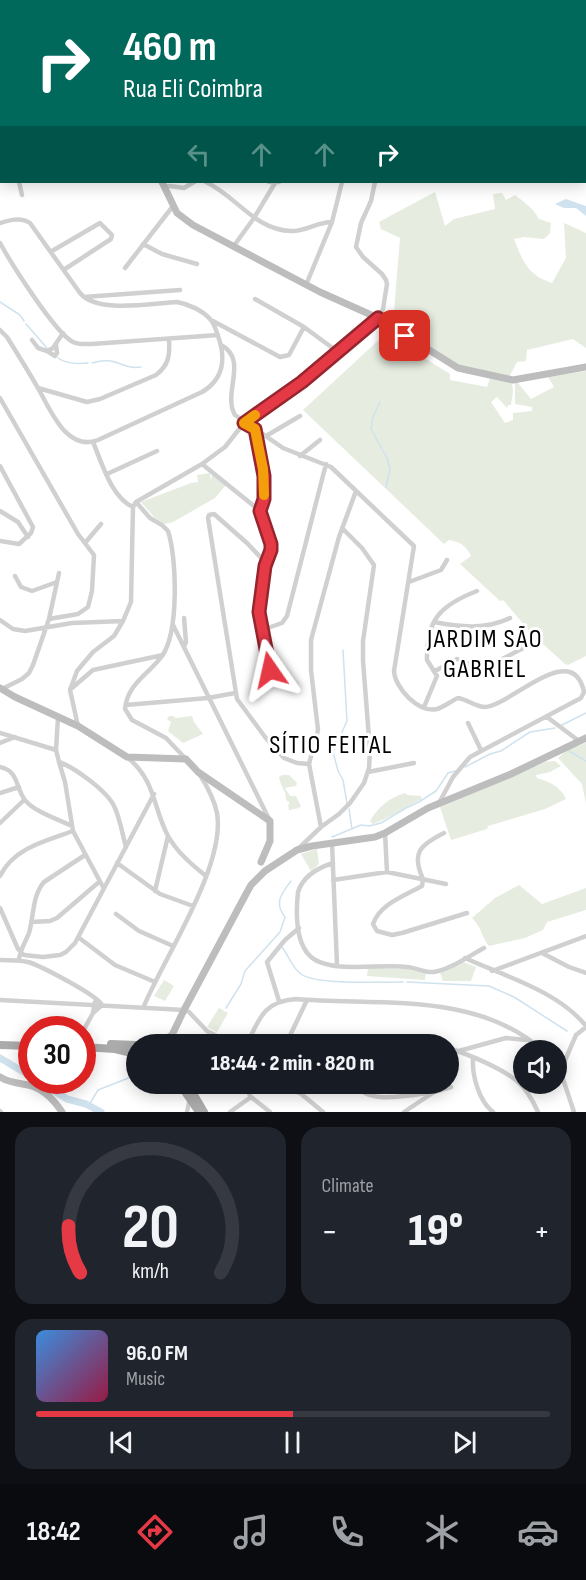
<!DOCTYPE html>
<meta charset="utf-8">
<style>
:root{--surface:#171b24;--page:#20242c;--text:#f1f3f6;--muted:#9ea1a6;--line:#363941;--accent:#e63946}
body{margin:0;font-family:"Sofia Sans Condensed",sans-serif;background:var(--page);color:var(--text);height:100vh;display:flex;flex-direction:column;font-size:22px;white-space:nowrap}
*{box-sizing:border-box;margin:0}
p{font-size:20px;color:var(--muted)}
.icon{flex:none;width:33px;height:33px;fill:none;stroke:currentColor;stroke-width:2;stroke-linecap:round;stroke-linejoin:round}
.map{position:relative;height:1112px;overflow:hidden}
.details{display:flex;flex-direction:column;gap:15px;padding:15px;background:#0d0f14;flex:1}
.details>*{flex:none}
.top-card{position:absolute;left:0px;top:0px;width:586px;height:183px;box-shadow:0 3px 15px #0003;background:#00695c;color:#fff;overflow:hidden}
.fabs{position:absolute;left:513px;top:1040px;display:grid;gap:12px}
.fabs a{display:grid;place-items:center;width:54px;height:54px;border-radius:50%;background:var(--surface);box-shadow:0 3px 15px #0003;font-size:30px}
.speed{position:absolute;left:18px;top:1016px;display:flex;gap:12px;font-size:30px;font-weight:700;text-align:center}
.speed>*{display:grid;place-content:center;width:78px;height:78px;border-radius:50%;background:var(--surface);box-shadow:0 3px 15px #0003;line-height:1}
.speed .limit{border:9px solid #d22;background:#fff;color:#111}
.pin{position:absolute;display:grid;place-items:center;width:51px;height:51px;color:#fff;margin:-26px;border-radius:12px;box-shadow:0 3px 9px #0006}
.me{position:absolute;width:66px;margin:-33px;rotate:349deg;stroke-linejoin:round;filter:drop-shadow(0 0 4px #0008)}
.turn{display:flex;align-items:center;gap:21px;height:126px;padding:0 24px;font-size:27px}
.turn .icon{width:78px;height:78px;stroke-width:2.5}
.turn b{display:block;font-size:42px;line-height:51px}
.lanes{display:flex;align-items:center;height:57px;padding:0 24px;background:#0003;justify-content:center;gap:30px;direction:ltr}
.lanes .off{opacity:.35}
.big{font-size:45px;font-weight:800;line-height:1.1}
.details .widget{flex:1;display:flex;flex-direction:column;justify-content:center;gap:9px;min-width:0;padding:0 21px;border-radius:18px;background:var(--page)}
.details .dial{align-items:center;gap:0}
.dial svg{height:156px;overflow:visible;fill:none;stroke:var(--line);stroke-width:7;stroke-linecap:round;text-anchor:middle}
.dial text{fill:var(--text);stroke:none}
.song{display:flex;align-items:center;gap:18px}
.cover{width:72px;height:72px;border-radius:9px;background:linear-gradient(135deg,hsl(210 70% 55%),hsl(340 70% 35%))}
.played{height:6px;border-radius:3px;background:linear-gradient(90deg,var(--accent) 50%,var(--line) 50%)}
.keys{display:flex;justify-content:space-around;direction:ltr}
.heat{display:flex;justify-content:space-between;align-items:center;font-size:33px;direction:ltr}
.details .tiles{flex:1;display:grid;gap:15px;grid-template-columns:1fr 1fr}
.widget:last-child{grid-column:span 2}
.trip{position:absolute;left:126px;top:1034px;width:333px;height:60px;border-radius:30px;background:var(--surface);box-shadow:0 3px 15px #0003;font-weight:800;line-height:60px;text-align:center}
.menu{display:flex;height:96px;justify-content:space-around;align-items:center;background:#090b0e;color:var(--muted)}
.menu .icon{width:42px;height:42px}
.menu .current{color:var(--accent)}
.menu b{font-size:27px;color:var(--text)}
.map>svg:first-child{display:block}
.green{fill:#e6ecdf}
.water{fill:#cfe2ee}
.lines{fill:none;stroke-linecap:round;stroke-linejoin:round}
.stream{stroke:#cfe2ee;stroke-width:1.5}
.river{stroke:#cfe2ee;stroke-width:7}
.street{stroke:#d0d0d0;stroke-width:4.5}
.secondary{stroke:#bdbdbd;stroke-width:7}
.primary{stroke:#ababab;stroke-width:8}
.route-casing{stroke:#96252e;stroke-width:15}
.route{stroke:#e63946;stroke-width:10}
.slow{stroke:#f59e0b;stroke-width:10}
.labels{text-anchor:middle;stroke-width:6;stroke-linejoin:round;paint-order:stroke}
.quarter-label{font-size:26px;letter-spacing:1.5px;fill:#000;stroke:#fff}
</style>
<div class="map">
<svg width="586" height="1112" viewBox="0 0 586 1112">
<rect width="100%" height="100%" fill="#fff"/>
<path class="green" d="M435,192L445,226L454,219L495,209L493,194L502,193L506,200L515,195C524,202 534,209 539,219L551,223L550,233L544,239L524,237L514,239C523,262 528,275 552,283L566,258L564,223L586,233V348L573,339L527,350L526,361L517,362L509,377L459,366L407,332L408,321L394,312L400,238L381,229L379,222Z
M382,337L410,355L415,352L450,374V380L487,387L490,378L512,382L513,391L511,405H508L507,408L497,397L491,402L505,423L513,420V413L532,411V407L515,404V383H518L531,399L554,387L548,377L586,371V656L568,665L565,664L532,634L503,600L500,601L460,564L471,556C466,545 460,542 449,540L444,544L303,410Z
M210,473L211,481L212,474L226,485L215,498L173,522L165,524L154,517L141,502L191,483L198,482L197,475Z
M169,716H173L176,718L192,716L194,722L203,734L183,743L168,731L171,722L167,719Z
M586,743V804L582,784L558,758L567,750Z
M555,761L561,766L550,772L536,775L537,778C550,782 560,786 566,799L545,809L488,826L487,829L451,840L440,807L545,762Z
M282,775H289L297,783L296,786L285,788L290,796H296L301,806L299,808L289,810L288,805L290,803L286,800C287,792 280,786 279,777Z
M405,793L407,795L421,796L422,799C406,807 389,818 373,824L370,821C378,807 389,798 405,793Z
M317,849L319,864L311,871L301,854Z
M519,885L542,904L586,888V910L547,922L543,930L525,938L489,946C481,937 482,927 472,918L495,898Z
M463,962L476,967L471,981H443L440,973Z
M368,968L406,969L426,973L425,980L367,976Z
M164,980L174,986L165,1001L154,996Z
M219,1008L228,1013L217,1032L207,1027Z"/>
<path class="water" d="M566,199L586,206V216L576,208H564L555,204Z"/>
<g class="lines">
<path class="stream" d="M0,302L20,315L24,321
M26,324L47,348
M58,358C66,364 78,364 88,363
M92,363C118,355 120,370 141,367
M380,402L373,417L371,429L387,458L390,469L386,487
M343,650L347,721L333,752L338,771L343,780L347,803
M562,725L586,713
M569,751L586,761
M465,767L490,754L501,751L530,732L555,728
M349,809L352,829
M332,837L361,825L369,826L381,823L406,808L419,802L436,791L448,773L455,771
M282,947C289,956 292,968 301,974C315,985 381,982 403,982
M407,982L489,986L514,997L567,1031
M226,1008L241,984L245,971L280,932L285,917C274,903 281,894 291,881
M199,1044L204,1037
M89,1105L98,1090L136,1075"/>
<path class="river" d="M0,1058L32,1077
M36,1080L67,1099L86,1104L101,1112"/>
<path class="street" d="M194,0L195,2
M234,0V2
M321,0V2
M344,0L345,2
M384,0L385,2
M429,0L430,2
M475,0L476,2
M520,0L521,2
M30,2L35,0
M160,2L165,0
M268,2V0
M547,2H563
M585,5H586
M0,10L2,9
M0,48H2
M0,75L2,76
M585,75L586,74
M585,118H586
M585,131H586
M0,159L2,160
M19,182L22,195
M206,182C236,196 255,230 291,231C304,232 317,222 332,222
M269,182H279
M164,187L170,186L184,188L194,182
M0,223C10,220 21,217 30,223L80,293C97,314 152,303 177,302C188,304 202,310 210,319C214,323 216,330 218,336C226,358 224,379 202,392L98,440C67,452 51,411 39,390C29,372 18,355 7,337L0,330
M0,243C11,263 55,333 73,342C79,345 86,344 92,344L218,335
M143,244L162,254L197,264
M233,247L254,218L275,183
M52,251L100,223L112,235L111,239L65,269
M125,268L173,206
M306,285L332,222L342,182
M84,297L180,290
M255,299L304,327L338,352
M213,321L280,357L289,355L304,327
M32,340L38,348L47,351L53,348L63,333
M221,345C249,360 222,393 235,415L283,448L331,467L414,546L394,671C395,688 418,713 437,709C444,707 451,701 458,698C467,699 475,707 485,707C510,706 573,638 584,692L581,698L470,757L453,777L439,803
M47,351L55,356L57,353L56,345
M38,388L87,402L100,399L156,375C169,365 170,355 169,339
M0,398L78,534L94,555L92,591L88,607L78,614L49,619
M255,429L264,475V499L260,511L271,544L265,566L259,617L267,664L274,676
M266,436L300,416
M93,442C102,463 111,497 133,507
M300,456L320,440
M202,464L260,511
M0,466L33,527L31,533L19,544L0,541
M107,474L157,451
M136,502L150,518L162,525L168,531C177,558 179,632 162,656C149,674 127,684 125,709L132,720L166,738L186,759
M133,507L136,502L202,464L225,447L244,423L302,382L378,318L383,309L387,284L386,280L382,274L363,257L356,247L361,223L371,201L375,182
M0,511L18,522L28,537
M85,543L101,524
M266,563L247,543L214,514L209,515L208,518L237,699L265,737L284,758L297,763L309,764
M15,576L21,587L32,591L57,582
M409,582L441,570L447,560
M184,618L186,642L184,647
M0,620L13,629L25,631L72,623L123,621
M434,622C460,627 485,630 510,618
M173,625L270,821
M262,630L282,623L287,616L326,464
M435,671L457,659L480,668L487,667L535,642
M72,688L93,670L163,655
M2,689L22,679L29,673L33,665L49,619L59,573
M126,705L208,698L235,693
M424,707L437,676L427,660C426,619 441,605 477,591
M547,717L579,741
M468,723L481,750
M78,726L70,690L77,671L93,652L114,636L123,621L131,602L133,507
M0,733L56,750L59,762C74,767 107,791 114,806C120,818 122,833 126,847
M0,743L15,737
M56,750L58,717
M128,758C156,781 153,808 168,836C177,852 191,864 206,876
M59,762L65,782L73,831L103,887
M0,767C19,771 15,787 25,800C33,811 59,820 72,826
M368,772L414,763
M0,793L19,787
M0,823L24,800
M321,827L309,764L318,730L311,670V640L339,537L356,491
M385,833L387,872
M332,843L337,965
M298,849L321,827L339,814L350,803L364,783L369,768L370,751L363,661V641L374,565L362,548L342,528
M117,863L160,894L193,906
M333,863C317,868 303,876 298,892C296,911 295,940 309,955C327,975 382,963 407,967C417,968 425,973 434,972C451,969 469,956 484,948
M0,876C14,848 45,841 73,831
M423,879L422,886C404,896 380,904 373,924L377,931L392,935L402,933L467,913
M423,879C411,853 420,845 444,833
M333,880L387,872L446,884
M155,891L168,836
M0,908L18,949L24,955L43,957L60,955L66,952L75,943L154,794
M116,914L139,931L173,946
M31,922L50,921L57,918L99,882
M78,937L115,965L155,982
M542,953L569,967L586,973
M465,958C504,976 558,991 586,1026
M0,960C10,960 19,960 28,962C41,966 97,995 102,1005L93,1013
M19,960C20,950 25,943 29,933C34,916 32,896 44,882L85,855
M492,971L586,936
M0,1000L184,1010L189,1012L207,1031L232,1044
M279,1001L267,962L285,940L299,928
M144,1006C165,956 226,865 217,813C214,799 207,786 200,775
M82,1033L93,1013L95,1002
M290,1037L427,1044
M247,1044C259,1019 264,1001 296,999C377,1006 476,991 542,1050
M286,1044L307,1000
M448,1048C468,1054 501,1068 517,1081C527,1089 533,1101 538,1112
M448,1054L506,1038L527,1040
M473,1059C472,1076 479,1101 493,1112
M556,1067L563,1079L574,1112
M560,1072L576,1035L586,1027
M243,1083L251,1097L270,1112
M288,1083L323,1112
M357,1083C363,1107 416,1094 434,1092
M299,1093L304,1083
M193,1094L212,1083
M0,1111L1,1112
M187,1112L190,1098
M230,1112L251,1097
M404,1112L434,1092L451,1087"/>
<path class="secondary" d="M0,144H2
M162,182L177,213L193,225L320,292L378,318L458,368L513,380L586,367
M0,688L15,697L78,726L127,757L186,759L198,772L270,821V841L261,862
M159,1044L172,1035
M171,1044L172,1035L184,1010L246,894L251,885L265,871L297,850L312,846L375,837L385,833L428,808L511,774L586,738
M0,1077C9,1083 18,1083 28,1085C43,1088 54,1100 62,1112"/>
<path class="primary" d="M111,1044L136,1045
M0,1045L32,1046
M82,1047L115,1049L136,1054
M179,1083L199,1112
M187,1083L204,1112"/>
</g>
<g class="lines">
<g class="route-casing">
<path id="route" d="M270,670L259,612L265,566L271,550V544L260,511L264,499V476L255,429L244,423L302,382L378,318L405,336"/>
</g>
<use href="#route" class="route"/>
<path class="slow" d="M255,415L244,423L255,429L263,469L264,495"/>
</g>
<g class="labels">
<g class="quarter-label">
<text x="485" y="647">JARDIM SÃO<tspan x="485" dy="30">GABRIEL</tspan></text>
<text x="331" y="753">SÍTIO FEITAL</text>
</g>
</g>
</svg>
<div class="fabs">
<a><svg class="icon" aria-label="sound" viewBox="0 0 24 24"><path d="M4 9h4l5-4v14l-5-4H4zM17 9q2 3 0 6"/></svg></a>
</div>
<div class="speed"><div class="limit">30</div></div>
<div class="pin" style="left:405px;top:336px;background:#d93025"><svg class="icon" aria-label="arrive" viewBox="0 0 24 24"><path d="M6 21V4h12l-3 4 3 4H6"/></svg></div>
<svg class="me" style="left:270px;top:670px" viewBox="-20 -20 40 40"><path d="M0-17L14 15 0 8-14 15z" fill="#e63946" stroke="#fff" stroke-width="4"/></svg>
<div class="trip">18:44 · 2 min · 820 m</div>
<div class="top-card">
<div class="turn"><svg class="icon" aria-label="right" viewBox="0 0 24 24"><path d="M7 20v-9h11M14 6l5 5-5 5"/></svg><div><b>460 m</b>Rua Eli Coimbra</div></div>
<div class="lanes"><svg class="icon off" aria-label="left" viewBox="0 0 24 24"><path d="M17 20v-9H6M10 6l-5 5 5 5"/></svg><svg class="icon off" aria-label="ahead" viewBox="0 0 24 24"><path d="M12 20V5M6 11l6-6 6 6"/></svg><svg class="icon off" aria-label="ahead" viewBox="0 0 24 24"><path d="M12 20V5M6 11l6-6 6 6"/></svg><svg class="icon" aria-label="right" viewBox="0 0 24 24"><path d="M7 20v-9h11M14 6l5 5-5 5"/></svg></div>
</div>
</div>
<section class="details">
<div class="tiles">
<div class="widget dial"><svg viewBox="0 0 100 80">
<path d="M14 69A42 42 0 1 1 86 69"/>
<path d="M14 69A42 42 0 0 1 8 45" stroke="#e63946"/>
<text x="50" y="56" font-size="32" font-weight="700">20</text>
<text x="50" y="72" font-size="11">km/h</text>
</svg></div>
<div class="widget"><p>Climate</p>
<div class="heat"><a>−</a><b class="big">19°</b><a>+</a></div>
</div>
<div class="widget">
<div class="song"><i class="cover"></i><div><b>96.0 FM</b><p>Music</p></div></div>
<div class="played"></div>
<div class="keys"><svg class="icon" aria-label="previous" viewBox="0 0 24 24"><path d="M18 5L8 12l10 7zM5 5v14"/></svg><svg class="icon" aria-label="pause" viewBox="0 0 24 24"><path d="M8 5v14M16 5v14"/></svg><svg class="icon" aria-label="next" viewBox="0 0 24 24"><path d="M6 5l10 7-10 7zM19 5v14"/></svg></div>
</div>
</div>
</section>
<nav class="menu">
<b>18:42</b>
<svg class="icon current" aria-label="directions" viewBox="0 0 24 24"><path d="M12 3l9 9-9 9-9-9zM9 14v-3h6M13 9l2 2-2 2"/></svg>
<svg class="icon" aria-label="music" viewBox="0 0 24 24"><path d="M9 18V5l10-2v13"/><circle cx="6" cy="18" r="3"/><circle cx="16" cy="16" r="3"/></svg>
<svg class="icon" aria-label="phone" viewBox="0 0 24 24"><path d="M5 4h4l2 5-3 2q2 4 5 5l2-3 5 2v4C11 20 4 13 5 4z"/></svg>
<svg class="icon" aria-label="climate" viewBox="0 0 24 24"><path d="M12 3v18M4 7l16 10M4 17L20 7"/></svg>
<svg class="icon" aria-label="car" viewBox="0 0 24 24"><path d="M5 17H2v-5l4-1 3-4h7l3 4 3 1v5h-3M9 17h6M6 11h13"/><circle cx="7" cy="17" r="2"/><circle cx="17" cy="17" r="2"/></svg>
</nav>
